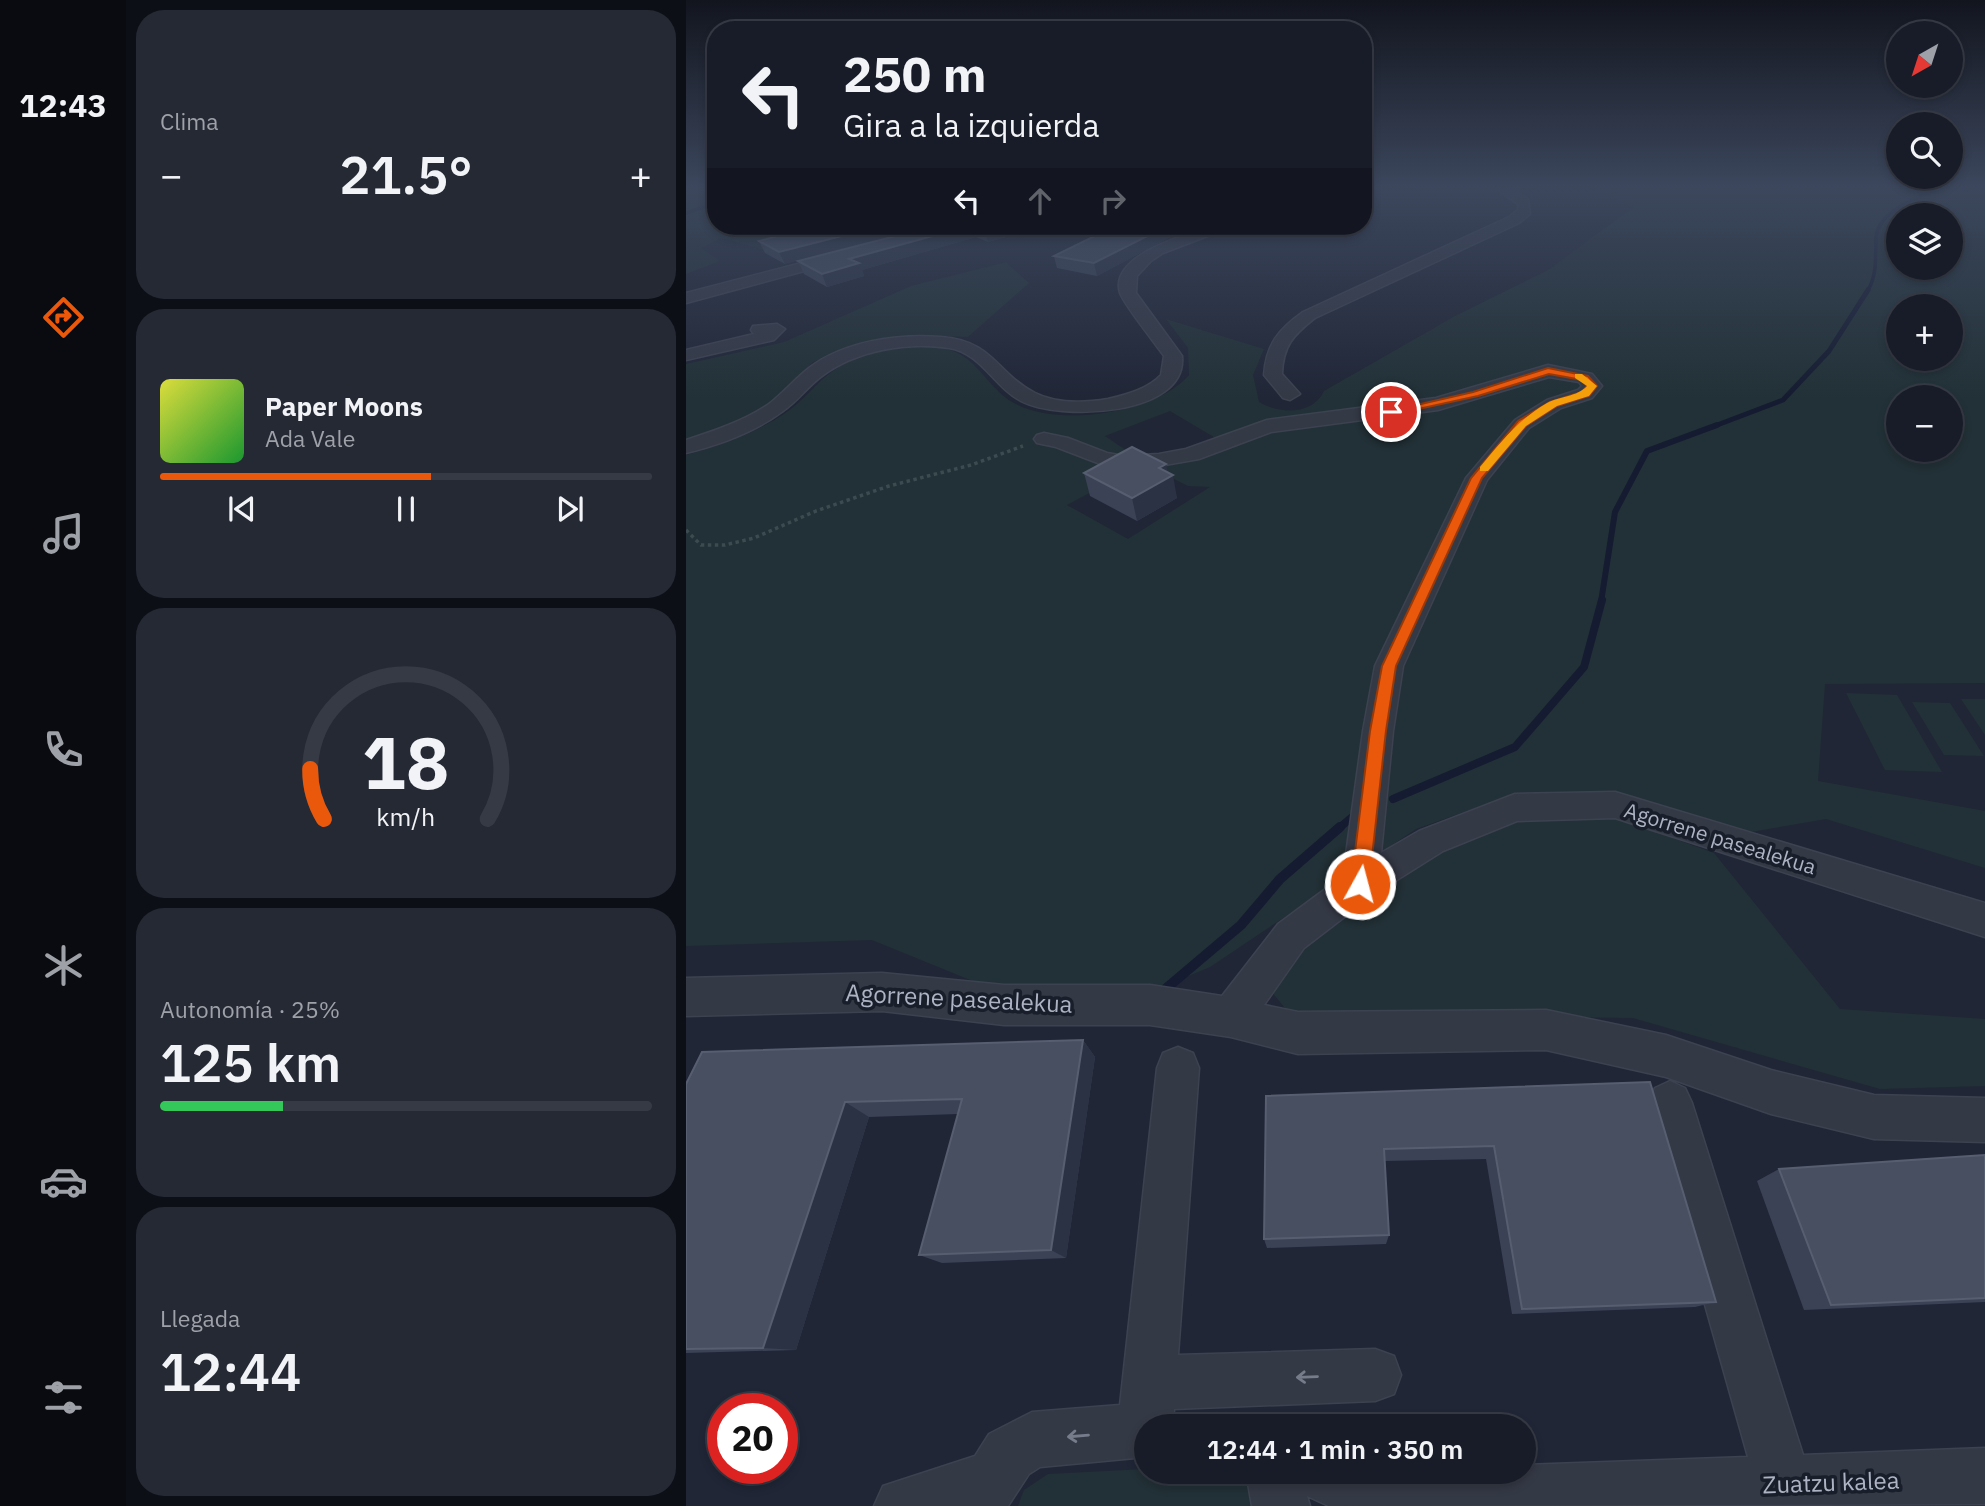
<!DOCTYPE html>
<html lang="es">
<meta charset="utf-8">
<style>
:root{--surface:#181c28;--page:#252934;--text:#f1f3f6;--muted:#9fa1a8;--line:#363a45;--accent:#ea580c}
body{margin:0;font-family:"IBM Plex Sans",sans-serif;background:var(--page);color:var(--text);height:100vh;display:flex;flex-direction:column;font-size:26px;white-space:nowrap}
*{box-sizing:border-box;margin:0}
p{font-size:23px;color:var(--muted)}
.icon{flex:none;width:38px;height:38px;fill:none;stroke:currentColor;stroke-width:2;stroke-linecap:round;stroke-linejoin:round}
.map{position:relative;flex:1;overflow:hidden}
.drawer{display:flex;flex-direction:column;gap:10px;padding:10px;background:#0d0f16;width:560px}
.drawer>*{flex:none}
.hud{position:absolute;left:21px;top:21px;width:665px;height:214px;border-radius:28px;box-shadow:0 4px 10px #0003,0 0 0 2px var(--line);background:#181c28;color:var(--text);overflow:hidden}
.needle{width:46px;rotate:219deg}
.buttons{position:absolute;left:1200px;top:21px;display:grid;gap:14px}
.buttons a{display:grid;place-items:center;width:77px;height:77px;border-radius:50%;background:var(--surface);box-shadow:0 4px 10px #0003,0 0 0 2px var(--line);font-size:35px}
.speed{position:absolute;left:21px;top:1393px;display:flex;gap:14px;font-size:35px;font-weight:700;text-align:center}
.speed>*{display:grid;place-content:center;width:91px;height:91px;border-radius:50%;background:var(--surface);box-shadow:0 4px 10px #0003,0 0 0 2px var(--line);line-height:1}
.speed .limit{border:10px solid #d22;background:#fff;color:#111}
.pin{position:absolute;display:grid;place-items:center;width:60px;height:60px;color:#fff;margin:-30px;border:4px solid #fff;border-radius:50%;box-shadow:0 2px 7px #0007}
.me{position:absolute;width:77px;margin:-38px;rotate:7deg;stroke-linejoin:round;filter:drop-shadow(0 0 5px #0008)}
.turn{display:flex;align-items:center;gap:24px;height:147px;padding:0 21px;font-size:32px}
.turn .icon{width:91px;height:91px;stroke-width:2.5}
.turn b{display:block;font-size:49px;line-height:60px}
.lanes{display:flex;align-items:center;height:66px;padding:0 21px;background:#0003;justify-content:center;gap:35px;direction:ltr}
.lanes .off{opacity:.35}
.big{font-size:52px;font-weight:600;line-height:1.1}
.drawer .tile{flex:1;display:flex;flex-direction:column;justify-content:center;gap:10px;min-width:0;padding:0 24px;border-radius:28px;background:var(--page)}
.drawer .dial{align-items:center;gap:0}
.dial svg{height:182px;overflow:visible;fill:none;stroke:var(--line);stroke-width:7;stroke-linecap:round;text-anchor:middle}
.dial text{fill:var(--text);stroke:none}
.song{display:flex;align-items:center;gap:21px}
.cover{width:84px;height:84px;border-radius:10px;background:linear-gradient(135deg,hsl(60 70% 55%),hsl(130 70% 35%))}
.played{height:7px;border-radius:4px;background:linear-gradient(90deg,var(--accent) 55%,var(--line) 55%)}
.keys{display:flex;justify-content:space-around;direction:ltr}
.heat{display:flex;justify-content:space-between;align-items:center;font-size:38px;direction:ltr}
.charge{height:10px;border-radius:5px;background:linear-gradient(90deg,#34c759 25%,var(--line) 0)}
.trip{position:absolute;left:448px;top:1414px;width:402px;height:70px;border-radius:35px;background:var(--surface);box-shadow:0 4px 10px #0003,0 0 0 2px var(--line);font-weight:600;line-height:70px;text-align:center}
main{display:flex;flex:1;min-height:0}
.dock{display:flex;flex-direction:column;width:126px;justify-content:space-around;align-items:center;background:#0a0b10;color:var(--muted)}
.dock .icon{width:49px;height:49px}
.dock .on{color:var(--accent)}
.dock b{font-size:32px;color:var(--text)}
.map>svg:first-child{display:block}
.green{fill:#223137;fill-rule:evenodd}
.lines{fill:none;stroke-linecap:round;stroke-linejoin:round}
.stream-far4{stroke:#151c32;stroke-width:3.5}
.stream-far3{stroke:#151c32;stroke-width:5}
.stream-far2{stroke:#151c32;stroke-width:6}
.stream-far1{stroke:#151c32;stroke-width:8}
.stream{stroke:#151c32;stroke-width:10}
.minor-casing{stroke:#3d4250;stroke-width:3}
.path{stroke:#3b4b4f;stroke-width:3.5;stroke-dasharray:3.5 3.5;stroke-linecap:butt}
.minor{fill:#343946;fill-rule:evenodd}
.wall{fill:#3b4255}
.shaded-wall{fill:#2b3244}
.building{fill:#474f61;stroke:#575e70;stroke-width:2}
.oneway{stroke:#777c8b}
.route{fill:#ea580c;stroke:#983908;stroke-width:2}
.slow{fill:#f59e0b}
.labels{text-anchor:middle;stroke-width:7;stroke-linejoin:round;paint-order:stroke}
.street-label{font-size:21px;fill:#aeb3c3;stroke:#191e2b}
.near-street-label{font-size:24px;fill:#aeb3c3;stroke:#191e2b}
</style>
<main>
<nav class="dock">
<b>12:43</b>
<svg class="icon on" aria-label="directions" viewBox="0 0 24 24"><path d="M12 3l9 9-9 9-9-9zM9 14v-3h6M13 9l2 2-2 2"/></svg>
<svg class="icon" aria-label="music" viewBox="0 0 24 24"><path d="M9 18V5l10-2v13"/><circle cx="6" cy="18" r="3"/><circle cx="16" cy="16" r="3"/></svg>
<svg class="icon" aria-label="phone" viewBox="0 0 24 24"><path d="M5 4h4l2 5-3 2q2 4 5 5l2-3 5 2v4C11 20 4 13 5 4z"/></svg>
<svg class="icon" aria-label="climate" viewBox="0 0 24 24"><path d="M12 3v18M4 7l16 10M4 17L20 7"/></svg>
<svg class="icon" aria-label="car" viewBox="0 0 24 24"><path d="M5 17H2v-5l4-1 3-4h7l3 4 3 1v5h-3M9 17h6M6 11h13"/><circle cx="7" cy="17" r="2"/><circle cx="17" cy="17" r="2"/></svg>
<svg class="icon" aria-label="filters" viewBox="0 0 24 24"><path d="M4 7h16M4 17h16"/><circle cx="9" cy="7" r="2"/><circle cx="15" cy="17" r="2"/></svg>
</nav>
<section class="drawer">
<div class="tile"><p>Clima</p>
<div class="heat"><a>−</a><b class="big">21.5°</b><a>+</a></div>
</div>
<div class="tile">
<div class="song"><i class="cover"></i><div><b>Paper Moons</b><p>Ada Vale</p></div></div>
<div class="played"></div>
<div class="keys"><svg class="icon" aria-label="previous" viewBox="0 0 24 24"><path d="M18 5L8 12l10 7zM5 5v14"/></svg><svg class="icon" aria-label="pause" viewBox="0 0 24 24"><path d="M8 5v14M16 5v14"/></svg><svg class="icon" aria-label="next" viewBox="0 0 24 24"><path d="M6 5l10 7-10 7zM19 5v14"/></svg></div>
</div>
<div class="tile dial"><svg viewBox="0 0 100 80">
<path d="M14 69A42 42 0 1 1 86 69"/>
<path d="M14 69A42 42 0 0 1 8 47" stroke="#ea580c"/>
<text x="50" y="56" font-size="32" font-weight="700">18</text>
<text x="50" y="72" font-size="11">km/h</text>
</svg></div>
<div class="tile"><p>Autonomía · 25%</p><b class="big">125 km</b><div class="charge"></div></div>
<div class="tile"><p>Llegada</p><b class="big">12:44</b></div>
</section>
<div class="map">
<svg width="1299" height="1506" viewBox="0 0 1299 1506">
<rect width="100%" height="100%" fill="#202636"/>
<path class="green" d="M0,187H30V226H172L83,251L35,238L15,248L34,261L0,274Z
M709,187H806L821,194L767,193Z
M903,187H1299V683L1139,684L1132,781L1299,811V868L1140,819L1065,832L928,793L823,796L730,829L524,967L474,988L299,986L186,940L0,946V455C34,446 69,433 98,414C118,401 131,381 150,369C177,351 222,345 254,348C287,352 296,379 320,398C362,430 469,415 503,375L502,348L480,319L578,349L567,375L573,402C593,414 626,416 638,391L769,316L862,270L948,207ZM1213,215H1265V268H1213ZM1213,306H1265V359H1213ZM1213,397H1265V450H1213ZM484,411L543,446L464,467L502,486L524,487L442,539L381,505L459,463L419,436Z
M320,262L343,283L282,337L231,335L183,343L127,362L88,401L56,420L0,442V364L98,342L225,286Z
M1160,693L1211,695L1256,772L1199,770Z
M1275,699H1299V735Z
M1226,702L1264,703L1298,756L1258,755Z
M928,817L1028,853L1154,1009L1299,1019V1086L1194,1089L947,1018L603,1013L585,991L614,940L749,850L827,819Z
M460,1469V1472H549L563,1486L566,1506H332L338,1490L362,1474Z"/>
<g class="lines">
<path class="stream-far4" d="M0,213L30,203
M1181,292C1192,274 1189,257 1190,238C1192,211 1231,197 1253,189"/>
<path class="stream-far3" d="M1026,427L1097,400L1143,351L1182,290"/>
<path class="stream-far2" d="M915,602L929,512L961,451L1031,425"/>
<path class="stream-far1" d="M707,799L829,747L898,667L916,600
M652,829L671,813"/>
<path class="stream" d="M477,991L555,925L594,879L654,827"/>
<g class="minor-casing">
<path id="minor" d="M808,187H822L842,199L844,214L833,223L629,318C607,335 597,346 596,374L614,394L604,400L597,398L578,375C580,344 593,329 617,312L823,217L832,210V204Z
M528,226H548L477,253L465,261L451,276L450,293L496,356C502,417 372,421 335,401C308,387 295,353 263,348C221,342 171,350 136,376C122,386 112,401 97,411C69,432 33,445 0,453V440C28,431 58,421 83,404C97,393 109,379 123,368C159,341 211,334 255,337C308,341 310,373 349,393C371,404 398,403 422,399C440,395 462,389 475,375L478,356C469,343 439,306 434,293C422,255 503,233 528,226Z
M154,253L159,254L161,257L159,260L0,303V293Z
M91,324L99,329L88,340L0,360V350L68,334L65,330L67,326Z
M862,365L906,374L916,386L906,398L875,408L843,428L801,480L717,666L707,731L695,853L733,831L829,794L929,792L1299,903V937L929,818L831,821L757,851L687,895L618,948L578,1005L612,1012L860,1010L980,1035L1085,1070L1188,1095L1299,1098V1142L1188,1139L1085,1114L980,1077L860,1050L612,1054L545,1037L464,1025H318L196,1011L0,1016V978L196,973L318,985H464L536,996L592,924L657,876L677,731L689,666L780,478L829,420L861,400L892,390L896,386L893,382L863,377L752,410L585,432L513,459L473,466L438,468L417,465L370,447L351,443L348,439L351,435L358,433L382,438L421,453L438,456L473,454L500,449L581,420L750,398Z
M492,1047L507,1053L513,1068L492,1355L689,1349L708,1356L715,1375L708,1394L689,1401L488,1409L487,1426H460V1457L354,1467L343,1474L322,1506H188L197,1486L289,1456L303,1434L346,1412L434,1405L471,1068L477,1053Z
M984,1081L999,1088L1006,1103L1117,1455L1299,1448V1504L643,1506L621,1496L624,1506H566L560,1472H838V1465L1062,1457L962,1103L969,1088Z"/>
</g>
<path class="path" d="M0,530L15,545H39L68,538L130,511L203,486L285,465L337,446"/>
<use href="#minor" class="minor"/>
</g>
<path class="wall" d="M129,226L99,264L79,253L73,241Z
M249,226H358L302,242L290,237L176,270L178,276L141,287L118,274L112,261Z
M429,226H518L484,237L411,276L371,268L368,256Z
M482,472L491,498L451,521L404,496L398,473Z
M397,1040L409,1057L380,1258L256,1263L233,1255L272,1114L183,1117L110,1350L0,1353V1084Z
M964,1082L1030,1302L1009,1307L826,1314L800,1159L698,1161L703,1235L700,1244L581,1248L578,1239L580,1096Z
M1299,1155V1302L1118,1310L1071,1181L1093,1169Z"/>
<path class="shaded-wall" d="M195,226H247L99,264L93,252Z
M283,226H287L290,237L176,270L178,276L141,287L136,274L163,259Z
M312,226H358L302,242L298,229Z
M481,226H518L484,237L411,276L408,263Z
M480,464L483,477L487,475L491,498L451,521L446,498L473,468Z
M397,1040L409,1057L380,1258L365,1250Z
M159,1102L183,1117L110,1350L77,1348Z"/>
<path class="building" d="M129,226H195L93,252L73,241Z
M249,226H283L163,259L173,263L136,274L112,261Z
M289,226H312L298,229Z
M429,226H481L408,263L368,256Z
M446,447L480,464L473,468L487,475L446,498L398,473Z
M397,1040L365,1250L233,1255L276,1099L159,1102L77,1348L0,1349V1084L16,1052Z
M964,1082L1030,1302L836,1309L808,1146L698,1149L703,1235L578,1239L580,1096Z
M1299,1155V1298L1145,1305L1093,1169Z"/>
<defs><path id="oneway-shaft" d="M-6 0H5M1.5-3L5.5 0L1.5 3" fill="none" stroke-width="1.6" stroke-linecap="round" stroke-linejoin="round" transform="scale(1.75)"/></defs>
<g class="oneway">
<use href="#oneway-shaft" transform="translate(621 1377) rotate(178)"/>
<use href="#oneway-shaft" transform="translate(392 1436) rotate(175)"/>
</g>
<linearGradient id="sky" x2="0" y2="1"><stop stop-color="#12151e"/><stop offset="0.47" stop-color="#3c475d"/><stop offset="1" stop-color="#3c475d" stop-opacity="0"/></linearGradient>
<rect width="1299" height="398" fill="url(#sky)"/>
<path class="route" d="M862,368L902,376L911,386L903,396L871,406L840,426L796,478L710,666L700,731L683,884L680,890L674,892L667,890L665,884L684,731L696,666L785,478L832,421L864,402L896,392L901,386L896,380L863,374L792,396L705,415L700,412L787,392Z"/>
<path class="slow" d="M889,374H896L911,386L903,396L871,406L840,426L802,471H794V467C815,442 833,419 861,403C874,396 891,397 901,386L889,378Z"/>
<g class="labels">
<g class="street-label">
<text transform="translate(1034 839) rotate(17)" y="7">Agorrene pasealekua</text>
</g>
<g class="near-street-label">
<text transform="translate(273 999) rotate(3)" y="8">Agorrene pasealekua</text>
<text transform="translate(1145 1483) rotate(-2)" y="8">Zuatzu kalea</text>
</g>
</g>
</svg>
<div class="buttons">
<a><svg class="needle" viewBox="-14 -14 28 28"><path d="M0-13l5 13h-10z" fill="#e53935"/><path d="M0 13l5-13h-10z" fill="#9fa1a8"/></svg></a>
<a><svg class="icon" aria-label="search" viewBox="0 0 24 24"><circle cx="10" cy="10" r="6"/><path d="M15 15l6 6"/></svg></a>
<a><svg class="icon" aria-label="layers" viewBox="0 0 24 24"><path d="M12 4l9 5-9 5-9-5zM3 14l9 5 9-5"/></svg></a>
<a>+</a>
<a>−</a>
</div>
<div class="speed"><div class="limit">20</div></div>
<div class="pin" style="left:705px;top:412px;background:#d93025"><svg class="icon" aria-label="arrive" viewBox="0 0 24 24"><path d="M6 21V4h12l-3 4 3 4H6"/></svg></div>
<svg class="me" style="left:674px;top:884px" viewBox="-20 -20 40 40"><circle r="17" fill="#ea580c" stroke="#fff" stroke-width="3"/><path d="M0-11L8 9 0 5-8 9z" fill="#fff"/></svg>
<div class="trip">12:44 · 1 min · 350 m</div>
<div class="hud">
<div class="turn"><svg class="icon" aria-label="left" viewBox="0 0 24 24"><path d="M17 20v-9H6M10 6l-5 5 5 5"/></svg><div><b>250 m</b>Gira a la izquierda</div></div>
<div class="lanes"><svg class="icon" aria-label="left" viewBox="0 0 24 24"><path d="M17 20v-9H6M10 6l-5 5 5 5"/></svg><svg class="icon off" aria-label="ahead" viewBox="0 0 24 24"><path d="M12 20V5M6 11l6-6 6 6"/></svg><svg class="icon off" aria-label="right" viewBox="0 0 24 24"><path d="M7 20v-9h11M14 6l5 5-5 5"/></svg></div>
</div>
</div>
</main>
